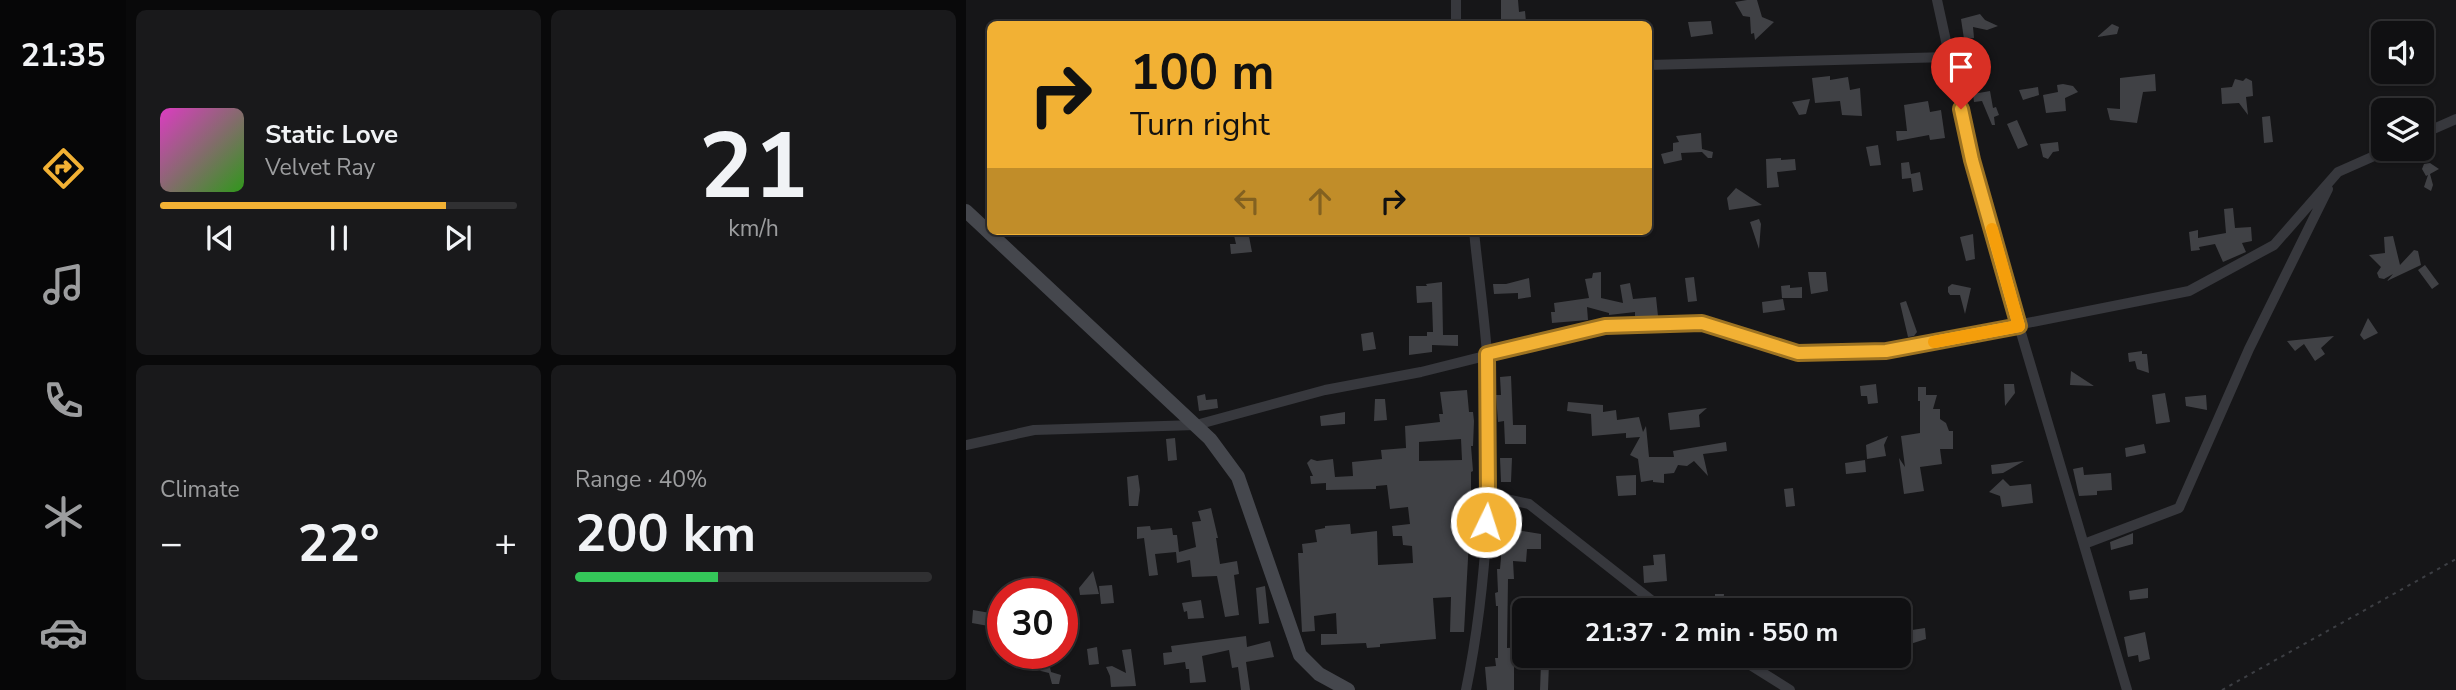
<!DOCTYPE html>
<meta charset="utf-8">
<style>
:root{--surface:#101012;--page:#19191b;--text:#f1f3f6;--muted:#9c9d9f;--line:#303032;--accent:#f2b134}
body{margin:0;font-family:"Nunito Sans",sans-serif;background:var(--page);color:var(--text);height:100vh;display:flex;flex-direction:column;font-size:26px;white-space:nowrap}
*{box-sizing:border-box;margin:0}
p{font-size:23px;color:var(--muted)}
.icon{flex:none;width:38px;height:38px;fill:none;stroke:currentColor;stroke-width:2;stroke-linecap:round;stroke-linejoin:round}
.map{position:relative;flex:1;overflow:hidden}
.drawer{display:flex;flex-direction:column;gap:10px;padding:10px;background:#09090a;width:840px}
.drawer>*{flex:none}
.hud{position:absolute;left:21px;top:21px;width:665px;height:214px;border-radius:10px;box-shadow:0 2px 5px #0004,0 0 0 2px var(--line);background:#f2b134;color:#111;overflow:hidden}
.controls{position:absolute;left:1405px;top:21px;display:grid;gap:14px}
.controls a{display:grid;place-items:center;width:63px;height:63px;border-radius:10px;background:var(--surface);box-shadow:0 2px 5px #0004,0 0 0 2px var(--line);font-size:35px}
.speed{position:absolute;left:21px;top:578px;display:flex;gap:14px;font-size:35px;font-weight:700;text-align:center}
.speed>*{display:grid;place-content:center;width:91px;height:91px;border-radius:50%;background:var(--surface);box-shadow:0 2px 5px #0004,0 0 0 2px var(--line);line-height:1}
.speed .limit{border:10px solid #d22;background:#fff;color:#111}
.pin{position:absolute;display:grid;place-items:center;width:60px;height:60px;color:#fff;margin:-72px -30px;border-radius:50% 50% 50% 0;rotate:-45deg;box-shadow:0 0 7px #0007}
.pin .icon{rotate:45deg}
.me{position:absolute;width:77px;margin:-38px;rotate:4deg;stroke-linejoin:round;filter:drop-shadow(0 0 5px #0008)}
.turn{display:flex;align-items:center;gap:24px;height:147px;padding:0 28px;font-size:32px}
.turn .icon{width:91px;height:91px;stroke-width:2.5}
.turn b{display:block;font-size:49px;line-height:60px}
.lanes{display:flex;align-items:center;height:66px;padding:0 28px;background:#0003;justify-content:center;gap:35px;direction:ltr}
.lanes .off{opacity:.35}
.big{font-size:52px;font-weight:700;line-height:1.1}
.drawer .card{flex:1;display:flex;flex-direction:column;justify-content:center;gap:10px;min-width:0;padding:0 24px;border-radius:10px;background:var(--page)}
.drawer .dial{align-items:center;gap:0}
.dial b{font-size:91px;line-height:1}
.song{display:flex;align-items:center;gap:21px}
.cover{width:84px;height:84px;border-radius:10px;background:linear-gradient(135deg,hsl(310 70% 55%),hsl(110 70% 35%))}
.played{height:7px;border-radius:4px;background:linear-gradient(90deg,var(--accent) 80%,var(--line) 80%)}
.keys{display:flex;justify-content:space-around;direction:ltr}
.heat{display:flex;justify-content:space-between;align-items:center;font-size:38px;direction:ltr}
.charge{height:10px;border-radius:5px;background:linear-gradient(90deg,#34c759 40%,var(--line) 0)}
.drawer .tiles{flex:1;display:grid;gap:10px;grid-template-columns:repeat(2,1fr)}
.trip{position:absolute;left:546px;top:598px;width:399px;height:70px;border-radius:10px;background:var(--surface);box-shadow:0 2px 5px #0004,0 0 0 2px var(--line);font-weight:700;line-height:70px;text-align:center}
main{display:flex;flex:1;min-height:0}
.dock{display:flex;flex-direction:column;width:126px;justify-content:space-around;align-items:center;background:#060607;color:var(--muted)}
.dock .icon{width:49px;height:49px}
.dock .active{color:var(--accent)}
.dock b{font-size:32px;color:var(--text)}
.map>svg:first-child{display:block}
.building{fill:#404145;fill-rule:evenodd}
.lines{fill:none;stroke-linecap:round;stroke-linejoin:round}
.path{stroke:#3d3f44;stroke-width:2;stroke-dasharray:3.5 5;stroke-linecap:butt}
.street{stroke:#37383d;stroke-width:10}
.secondary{stroke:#45474d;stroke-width:14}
.route-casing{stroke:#9d7322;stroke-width:18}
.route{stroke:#f2b134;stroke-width:12}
.slow{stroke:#f59e0b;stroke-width:12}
</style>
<main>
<nav class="dock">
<b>21:35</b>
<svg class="icon active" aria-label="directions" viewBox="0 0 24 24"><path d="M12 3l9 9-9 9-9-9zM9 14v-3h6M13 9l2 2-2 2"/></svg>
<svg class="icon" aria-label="music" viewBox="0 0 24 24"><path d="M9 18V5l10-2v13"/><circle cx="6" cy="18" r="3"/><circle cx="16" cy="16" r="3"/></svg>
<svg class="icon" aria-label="phone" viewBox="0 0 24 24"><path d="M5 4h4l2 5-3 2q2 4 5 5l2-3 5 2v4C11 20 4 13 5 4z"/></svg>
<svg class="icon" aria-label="climate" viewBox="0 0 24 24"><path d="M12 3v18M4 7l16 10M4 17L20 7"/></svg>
<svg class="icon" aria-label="car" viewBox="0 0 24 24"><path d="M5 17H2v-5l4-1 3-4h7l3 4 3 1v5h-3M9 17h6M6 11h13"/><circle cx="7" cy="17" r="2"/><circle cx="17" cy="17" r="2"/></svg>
</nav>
<section class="drawer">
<div class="tiles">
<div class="card">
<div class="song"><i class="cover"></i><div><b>Static Love</b><p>Velvet Ray</p></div></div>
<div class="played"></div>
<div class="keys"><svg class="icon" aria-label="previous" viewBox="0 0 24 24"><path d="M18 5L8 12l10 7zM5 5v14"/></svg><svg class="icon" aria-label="pause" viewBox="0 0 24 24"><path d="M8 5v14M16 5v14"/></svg><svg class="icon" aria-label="next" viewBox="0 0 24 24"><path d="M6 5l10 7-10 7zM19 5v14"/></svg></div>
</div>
<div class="card dial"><b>21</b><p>km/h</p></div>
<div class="card"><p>Climate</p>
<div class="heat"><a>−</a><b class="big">22°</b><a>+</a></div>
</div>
<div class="card"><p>Range · 40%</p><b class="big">200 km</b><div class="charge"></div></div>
</div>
</section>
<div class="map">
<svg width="1490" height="690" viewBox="0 0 1490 690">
<rect width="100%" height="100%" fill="#161618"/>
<path class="building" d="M535,0H552L553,12L559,11L560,22L535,23Z
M781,0H791L796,17L808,22L789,40L788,33L785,34L784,17L777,16L769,2Z
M1014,14L1019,20L1032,26L1021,30L1007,27L1008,38L998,39L995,19Z
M745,21L747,34L725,37L722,22Z
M1146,24L1153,27L1151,34L1131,37Z
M1189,74L1190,91L1177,92L1171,123L1144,120L1141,108L1154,109V78Z
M864,76V80L882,77L884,90L894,88L896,116L876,115L874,101L849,103L846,78Z
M1280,78L1286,81L1287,96L1280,97L1282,115L1273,103L1256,104L1255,88L1266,87L1269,79L1277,81Z
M1097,84L1107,86L1112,92L1099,98L1100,111L1080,113L1077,95L1092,92L1091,85Z
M1072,87L1073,95L1057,100L1053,90Z
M1024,91L1027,108L1030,107L1033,115L1028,117L1029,125H1026L1016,101L1008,102L1007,94Z
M844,99L840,114L833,115L826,102Z
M962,101L964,112L975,110L979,138L964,140L963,135L931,141L930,131H941L938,105Z
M1304,116L1307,142L1298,143L1296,117Z
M1051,120L1062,145L1052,149L1041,124Z
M735,133L736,149L747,152L746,158H742L736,152L715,153L716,160L698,164L695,154L707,151V143L713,142L710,136Z
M1092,142L1093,151L1087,152L1082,159L1077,157L1074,144Z
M912,145L915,165L904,166L900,147Z
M815,158V160L829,159L830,170L811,172L813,187L801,188L800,159Z
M943,162L945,174L954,172L957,190L947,192L945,178L936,179L935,163Z
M1464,163L1473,169L1464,174L1467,185L1465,191L1458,187L1462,175L1460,176L1456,169L1458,164Z
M770,188L796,205L763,210L761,198Z
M1267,208L1269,228L1285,227L1286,241L1276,243L1280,252L1257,262L1249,244L1233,247L1234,250L1225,251L1223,232L1232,230V238L1260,233L1258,209Z
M793,219L795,224L793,249L784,222Z
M267,231H282L286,252L265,254L264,244H270Z
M1007,234L1009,259L1000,261L994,237Z
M1427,236L1434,265L1448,250L1452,251L1455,265L1421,281L1427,274L1418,279L1413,278L1411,273L1415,267L1403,255L1419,253L1418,237Z
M1459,265L1473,284L1466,289L1452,270Z
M635,272V298L657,303L654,285L664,283L667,299L690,297L692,316H669V312L643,315V313L621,307L622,320L586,323L585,312H589L588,303L623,298L619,279L626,278L627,273Z
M842,272H860L862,291L845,294Z
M728,277L731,301L722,302L719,278Z
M563,278L565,297L552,299V293L528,294L527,284H540Z
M476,282L477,335H492V346L466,345V352L443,355V336H461V332H467L466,302L451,303L450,286H461L460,284Z
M986,284L1005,288L999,314L994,295H984L982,292V287Z
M824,285V288L836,287V298H816L815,286Z
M817,299L819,310L797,313L796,302Z
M940,301L951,332L948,336L942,337L934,303Z
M1402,318L1412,333L1398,340L1394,335Z
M407,332L410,349L397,351L395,334Z
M1368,336L1355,348L1359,354L1349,361L1338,344L1329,351L1321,341Z
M1176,351V354H1181L1183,373L1171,369L1169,361L1163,362L1162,353Z
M1105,371L1128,386L1104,385Z
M545,376L547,425H560V444H539L538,421L532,422L530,395H535L534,377Z
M910,384L912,403L902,404L901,396H895L894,386Z
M1038,384H1048L1049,393L1039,406Z
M952,387H960V395H971L967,409H974V419L980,423L983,431H987V449H974L976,464L954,467L958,491L938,494L933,458L939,467L935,436L954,433V401H952Z
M501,390L503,412H507L508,421L507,446H505L507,471L505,472V540H503L498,632H484L485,597L467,598L470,639L414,644V647L401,648L400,643L355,645V634H371L370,613L348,616L349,631L336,632L332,553H337L336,544L351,542L349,530L359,528V526L384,524L385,534L411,531L412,565L447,563L446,546L437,545L436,536H427L426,526L444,524L442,507L424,509L421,485L410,486V489L360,490V483L345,484L344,476H347L341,463L345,459L351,461L367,459L369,477L387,476L386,462L416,459L415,450L440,448L439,426L474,422L473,414H477L474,392ZM495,439L496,460L453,461V442Z
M1199,393L1204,422L1190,424L1186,395Z
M239,394L240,400L251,399L252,408L233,411L231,396Z
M1240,395L1241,410L1220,406L1219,397Z
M409,399H419L421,420L408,421Z
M602,402L637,405V412L650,410L651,420L673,417L677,432L680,426L683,457H708L707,451L760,442L761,451L737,454L742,476L728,461L721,466L712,465L708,473L698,474V483L687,482V480L675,482L672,459L664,455L674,437L660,438V433L626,436L625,414L601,411Z
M741,408L733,415L734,427L704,430L702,413Z
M379,412V424L355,426L354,416Z
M922,436L918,445L920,456L901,459L900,445Z
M209,438L211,460L202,461L200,439Z
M1178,444L1180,453L1160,457L1159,448Z
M534,458H546L545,482H535Z
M899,460L900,472L880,474L879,463Z
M1058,461L1037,473L1026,474L1025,465Z
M1117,467L1118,475L1145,473L1146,490L1131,491V495L1113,496L1107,469Z
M172,475L174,490L172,506H163L161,477Z
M670,475V495L652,496L650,476Z
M1037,479L1044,486L1065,484L1067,503L1036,507L1034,496L1023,492Z
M827,488L829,506L820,507L818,489Z
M245,508L252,538H250L254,564L271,561L273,574L268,575L273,615L259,617L251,576L226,577L224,560L211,563L210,552L189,554L192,575L183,576L178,538L171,539V527L184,526L185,530L206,528L207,535H211L213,552L230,547L226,522L235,521L232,511Z
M549,514L550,530L575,534V549H561L560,562L547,561L548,579H542L541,648L558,647V660L548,661V690H521L519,667L530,666L529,658H532V606H530L529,593L532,592L531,569H534L535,558V515Z
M1167,533V544L1145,550L1144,542Z
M699,554L701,581L678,583L677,566L688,565L687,555Z
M127,571L133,594L114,595L113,588Z
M146,585L148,603L135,604L133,586Z
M299,586L303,623L293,624L290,588Z
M1182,588V598L1164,600L1163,591Z
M749,594H758L757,611H730V608L749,603Z
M235,600L238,618L222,619L221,611L218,612L216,603Z
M7,610L30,614L28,627L6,623Z
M945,628L946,630L959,628L960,639L941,645L937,630Z
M1179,632L1184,659L1173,662L1172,655L1162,657L1158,637Z
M280,636L281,647L304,641L308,657L280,662L284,690H275L272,667L266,668L263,650L236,656L240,682L224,683L223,669H220L219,662L198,665L197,653L206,652L205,646Z
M131,647L133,664L123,665L121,649Z
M165,649L170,686L145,687L144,676L140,667L146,666L160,673L156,650Z
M79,661L83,663L85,672L95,675L93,684H86L83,673L75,671L68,664Z
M575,663H583L582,690H574Z"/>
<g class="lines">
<path class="path" d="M1256,690L1490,559"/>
<path class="street" d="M490,0V24
M971,0L1006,160L1053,326L1161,690
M682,65L983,57
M1456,134L1490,119
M0,445L68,430L230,425L359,390L455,372L639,326L736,323L832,353L920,351L1223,291L1308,245L1372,172L1424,149
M522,495L563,504L699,611
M1118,544L1213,508L1283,349L1362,189
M770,656L824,690
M500,690C522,584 527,462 521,354C518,313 512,272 508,231"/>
<path class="secondary" d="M0,211L244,439L272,477L334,655L353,674L382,690"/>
</g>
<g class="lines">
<g class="route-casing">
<path id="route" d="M520,522L522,495L521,354L639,326L736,323L832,353L920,351L1053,326L1006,160L995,109"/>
</g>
<use href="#route" class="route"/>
<path class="slow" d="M968,342L1053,326L1026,229"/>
</g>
</svg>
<div class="controls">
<a><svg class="icon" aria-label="sound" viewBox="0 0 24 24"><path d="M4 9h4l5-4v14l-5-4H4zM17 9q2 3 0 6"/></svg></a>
<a><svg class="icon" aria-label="layers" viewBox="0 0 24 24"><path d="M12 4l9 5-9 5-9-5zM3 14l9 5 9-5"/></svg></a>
</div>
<div class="speed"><div class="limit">30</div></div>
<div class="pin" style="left:995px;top:109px;background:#d93025"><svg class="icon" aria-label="arrive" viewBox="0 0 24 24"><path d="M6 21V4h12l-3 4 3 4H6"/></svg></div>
<svg class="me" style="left:520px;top:522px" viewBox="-20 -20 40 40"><circle r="17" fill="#f2b134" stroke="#fff" stroke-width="3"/><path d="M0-11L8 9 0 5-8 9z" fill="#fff"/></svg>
<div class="trip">21:37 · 2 min · 550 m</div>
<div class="hud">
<div class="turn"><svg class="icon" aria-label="right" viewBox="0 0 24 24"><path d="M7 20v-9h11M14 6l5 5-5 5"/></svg><div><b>100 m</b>Turn right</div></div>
<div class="lanes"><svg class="icon off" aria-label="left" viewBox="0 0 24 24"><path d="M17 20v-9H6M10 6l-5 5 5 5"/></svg><svg class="icon off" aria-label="ahead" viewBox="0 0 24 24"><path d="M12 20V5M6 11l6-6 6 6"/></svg><svg class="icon" aria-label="right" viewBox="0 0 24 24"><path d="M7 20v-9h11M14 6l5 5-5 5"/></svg></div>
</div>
</div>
</main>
